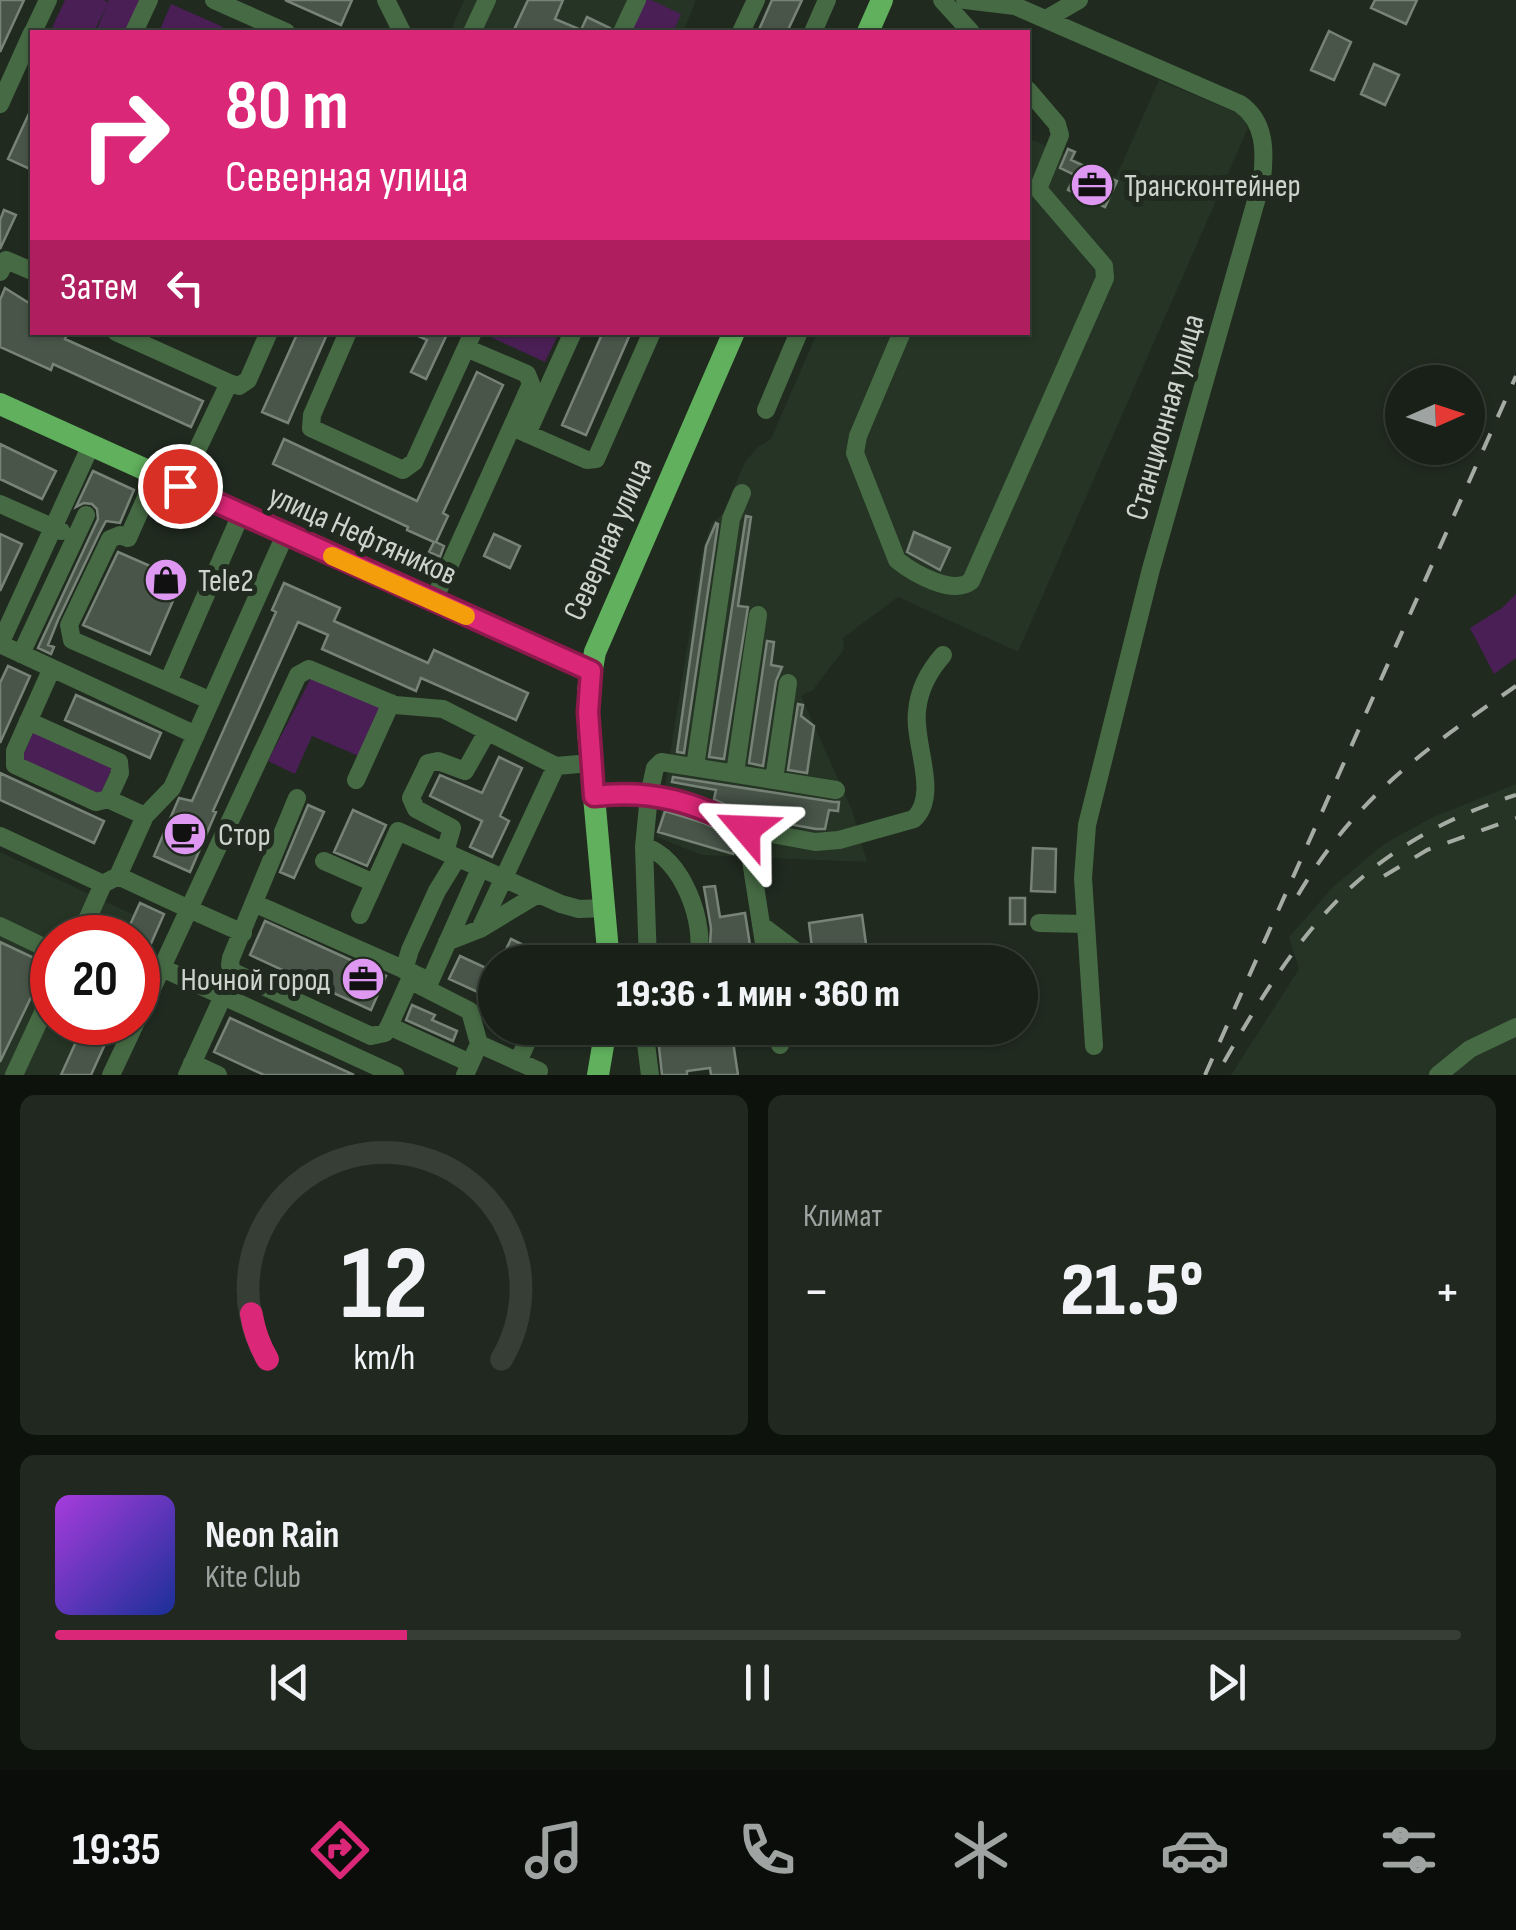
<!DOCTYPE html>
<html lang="ru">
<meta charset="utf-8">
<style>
:root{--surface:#182017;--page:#212820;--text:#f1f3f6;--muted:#9fa3a1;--line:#363e36;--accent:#db2777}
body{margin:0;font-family:"Sofia Sans Condensed",sans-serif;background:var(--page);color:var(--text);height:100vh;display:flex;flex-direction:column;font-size:38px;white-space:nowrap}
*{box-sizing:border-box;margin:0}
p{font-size:32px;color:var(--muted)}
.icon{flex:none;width:55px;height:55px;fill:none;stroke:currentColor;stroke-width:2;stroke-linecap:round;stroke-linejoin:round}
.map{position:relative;height:1075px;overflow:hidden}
.drawer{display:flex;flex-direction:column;gap:20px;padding:20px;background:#0d120d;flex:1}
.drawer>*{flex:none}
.top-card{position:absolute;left:30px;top:30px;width:1000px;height:305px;border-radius:0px;box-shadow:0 2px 8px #0004,0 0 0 2px var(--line);background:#db2777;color:#fff;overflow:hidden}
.needle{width:65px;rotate:87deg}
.tools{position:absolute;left:1385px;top:365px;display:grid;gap:20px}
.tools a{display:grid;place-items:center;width:100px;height:100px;border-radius:50%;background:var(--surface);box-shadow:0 2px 8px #0004,0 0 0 2px var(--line);font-size:50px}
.speed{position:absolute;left:30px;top:915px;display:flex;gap:20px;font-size:50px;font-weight:700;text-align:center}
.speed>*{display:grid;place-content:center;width:130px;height:130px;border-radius:50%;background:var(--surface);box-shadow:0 2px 8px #0004,0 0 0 2px var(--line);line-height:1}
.speed .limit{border:15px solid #d22;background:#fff;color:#111}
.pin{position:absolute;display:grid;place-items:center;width:85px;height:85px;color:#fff;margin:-42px;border:5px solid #fff;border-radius:50%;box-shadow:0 2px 10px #0007}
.me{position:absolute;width:110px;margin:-55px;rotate:296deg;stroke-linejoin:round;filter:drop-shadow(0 0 8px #0008)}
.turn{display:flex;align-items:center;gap:35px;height:210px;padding:0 30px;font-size:45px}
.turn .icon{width:130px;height:130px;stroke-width:2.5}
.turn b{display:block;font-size:70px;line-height:85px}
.then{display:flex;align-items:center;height:95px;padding:0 30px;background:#0003;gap:20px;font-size:38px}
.big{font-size:75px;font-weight:800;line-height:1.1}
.drawer .card{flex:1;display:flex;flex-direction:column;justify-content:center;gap:15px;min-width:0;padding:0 35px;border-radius:15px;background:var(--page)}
.drawer .dial{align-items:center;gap:0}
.dial svg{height:260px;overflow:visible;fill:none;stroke:var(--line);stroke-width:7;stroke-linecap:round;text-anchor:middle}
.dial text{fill:var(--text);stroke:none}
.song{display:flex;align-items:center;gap:30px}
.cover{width:120px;height:120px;border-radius:15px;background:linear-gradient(135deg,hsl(280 70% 55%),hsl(230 70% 35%))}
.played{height:10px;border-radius:5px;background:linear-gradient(90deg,var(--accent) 25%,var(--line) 25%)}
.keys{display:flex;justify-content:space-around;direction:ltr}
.heat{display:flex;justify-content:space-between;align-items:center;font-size:55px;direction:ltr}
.drawer .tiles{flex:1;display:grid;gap:20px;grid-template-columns:1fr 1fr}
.card:last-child{grid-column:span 2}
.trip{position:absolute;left:478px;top:945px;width:560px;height:100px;border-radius:50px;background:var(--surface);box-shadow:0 2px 8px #0004,0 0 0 2px var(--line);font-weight:800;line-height:100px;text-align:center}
.menu{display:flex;height:160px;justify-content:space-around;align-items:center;background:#0a0d09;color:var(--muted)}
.menu .icon{width:70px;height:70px}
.menu .active{color:var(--accent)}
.menu b{font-size:45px;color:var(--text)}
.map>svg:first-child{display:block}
.built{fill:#253424}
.green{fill:#4a1f55}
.building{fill:#495549;stroke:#778376;stroke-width:2.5}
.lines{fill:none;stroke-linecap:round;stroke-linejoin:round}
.minor{stroke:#466b44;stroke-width:18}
.major{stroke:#60b05d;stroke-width:22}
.rail{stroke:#a5aca4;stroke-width:4;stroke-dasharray:18 18;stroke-linecap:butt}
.route-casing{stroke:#8e194d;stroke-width:25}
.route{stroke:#db2777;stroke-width:18}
.slow{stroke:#f59e0b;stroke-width:18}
.labels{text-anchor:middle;stroke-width:10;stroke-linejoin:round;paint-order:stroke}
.poi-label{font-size:32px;fill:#cdd4cd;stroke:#202a1f;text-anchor:start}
.street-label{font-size:32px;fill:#cdd4cd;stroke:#202a1f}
</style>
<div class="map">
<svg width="1516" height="1075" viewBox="0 0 1516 1075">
<rect width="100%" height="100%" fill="#202a1f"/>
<path class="built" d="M464,0H696L683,32H450Z
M1159,80L1244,116L1248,128L1018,652L898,597L843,638L844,649L813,690L801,696L852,810L867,862L702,855L657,837L702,554L711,524L723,513L745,462L758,447L771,439L817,333L1028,332V138L1116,177Z
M1516,784V1075H1231L1299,969L1289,937L1334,886L1384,844L1431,818Z
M0,852L134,915L124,937L52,938V1022L85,1023L61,1075H0Z"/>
<path class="green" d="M65,0H104L109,3L108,0H143L128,32H96L107,5L94,32H50Z
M642,0H651L681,14L673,32H627Z
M171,4L223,27L220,32H159Z
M482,333L559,332V333L545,362Z
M1516,594V658L1494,674L1470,628L1502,608Z
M311,678L384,705L361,757L312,736L295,774L268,761Z
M34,731L113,766L100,795L21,760Z"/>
<path class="building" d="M0,0H24L0,52Z
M285,0H352L341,25Z
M528,0H563L555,19L581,30L587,17L610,28V32H513Z
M772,0H802L787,32H758Z
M1375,0H1417L1406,24L1371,8Z
M1329,31L1351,42L1334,80L1311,70Z
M1374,64L1399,75L1385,105L1361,94Z
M32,107V170L8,159Z
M1068,149L1075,152L1071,160L1117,181L1105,207L1068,190L1075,175L1060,168Z
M4,210L16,215L0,249V220Z
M5,288L32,305V332H68L65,339L203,401L191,427L53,364L51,370L0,347V300Z
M298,332H328L288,423L262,412Z
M410,332H448L426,379L411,372L427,340Z
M603,332H631L586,435L562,425Z
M477,372L503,385L443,513L448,516L436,542L444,546L440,557L429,552L434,542L407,530L408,527L273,464L284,439L417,501Z
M0,444L56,471L42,499L0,479Z
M93,471L134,490L120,523L106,521L99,534L58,620L48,645L54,647L51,654L38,648L98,519L97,509L92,504L84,503L76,507Z
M746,516L751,517L738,606L748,607L724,759L709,757Z
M716,523L718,524L684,753L677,752L706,546Z
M914,532L950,548L940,570L907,552Z
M0,534L22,544L0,591Z
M494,534L520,546L510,568L484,556Z
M118,552L182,580L150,654L83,625Z
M284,583L340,608L334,621L428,663L434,650L528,693L516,720L421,678L416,691L322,649L328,635L298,622L213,811L216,812L190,872L154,856L179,798L192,801L276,612L272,610Z
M767,641L774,642L771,665L782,667L776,681L763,766L749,763Z
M8,666L30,676L0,743V683Z
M76,695L161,733L150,758L65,720Z
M798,704L803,705L801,716L814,726L807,773L788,770Z
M499,757L522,768L500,816L509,821L492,857L470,847L482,821L430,796L440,775L482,793Z
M0,773L104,821L94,843L0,800Z
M673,777L834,802H839L838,811L829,810L825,829H816L750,817L714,799L716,790L672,782Z
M308,805L324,812L294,878L280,872Z
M353,810L386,825L367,866L334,852Z
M665,811L704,823L735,837L733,854L658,832Z
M1033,848L1056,849L1055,892L1031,891Z
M715,886L720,917L745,913L752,958L709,962L711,928L704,887Z
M1010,898H1025V924H1010Z
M140,903L164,914L138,973V938H124Z
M862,915L866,944L816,951L812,948L809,923Z
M265,921L386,976L371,1010L316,985L315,988L303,983L304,980L250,955Z
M511,939L534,950L529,962H500Z
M0,942L47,964L0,1062Z
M460,956L495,972V1000L449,979Z
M412,1005L435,1015L432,1020L457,1031L453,1041L406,1020Z
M230,1018L354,1075H264L214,1052Z
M85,1022H115L91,1075H61Z
M657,1028H731L738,1075H711L710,1068L687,1071V1075H662Z"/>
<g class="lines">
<path class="minor" d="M214,0L286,32
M386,0L402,32
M942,0L971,32
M965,0L1015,6L1240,104C1266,122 1265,152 1262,180L1151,569L1087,825L1083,878L1094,1046
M1046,19L1079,0
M33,32L48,0
M134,32L149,0
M472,32L487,0
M622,32L637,0
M741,32L756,0
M813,32L827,0
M1028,90L1057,124L1060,135L1038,189
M0,104L32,33
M0,272L6,260L32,271
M116,332L229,383L180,486
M348,332L312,415L311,428L403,470L414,462L466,348
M902,332L858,436L855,453L897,560C913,573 953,596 971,581L1105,278L1104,266L1038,189
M229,383L239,386L248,380L269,332
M766,410L799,332
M512,427L587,460L596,459L652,332
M527,434L573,332
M91,445L0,644L196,735
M156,475L128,538L120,535L110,539L69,625L72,640L168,682L241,514
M0,504L61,531
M433,602L531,384L527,374L466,348L473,332
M21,654L86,515
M168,682L211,701
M28,721L119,762L120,773L108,799L96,802L15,765V751L52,668
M695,767L731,519L742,493
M735,773L758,615
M356,780L391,703
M774,780L788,683
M594,796L627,792L649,795L655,768L661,762L836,790
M297,798L231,958L230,965L233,972L371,1036L385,1033L389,1026L413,973
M108,799L145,816
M746,829L767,962
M0,836L103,884L118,876L189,909L298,675L309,669L395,705L443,709L556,766L590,763
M644,847C681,854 708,926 697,960L692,962
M445,852L452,828L416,809L411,798L428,763L438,761L465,771L487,732
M324,861L374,883
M118,876L145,816L172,788L285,535
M256,904L430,981
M360,915L398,831L561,904L579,909L606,908
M1039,923L1085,924
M761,925L810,962
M0,926L52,951
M480,929L556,766
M79,938L103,884
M447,942L480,929L538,894
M542,962L545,956
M648,962L644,847L649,795L699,806L746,829L815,842L839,840L914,819C940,794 913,744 917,711C919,689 928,672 943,655
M839,962L877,957
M162,968L395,1075
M404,970L410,950L437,891L456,860
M415,983L470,1011L479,1044L465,1075
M427,988L480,869
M138,1019L189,909L243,933
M389,1026L470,1063
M644,1028L650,1075
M778,1028L780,1045
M479,1044L539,1071
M518,1062L533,1028
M192,1063L218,1075
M14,1075L52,993
M111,1075L136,1022
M187,1075L223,996
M1438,1075L1470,1049L1516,1027"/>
<path class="major" d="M868,32L882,0
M0,404L591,671
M609,962L588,730V691L595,652L734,332
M598,1075L606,1028"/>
<path class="rail" d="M1384,876L1427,850L1516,818
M1298,895C1356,797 1425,749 1516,686
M1224,1062C1301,927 1362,845 1516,795
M1205,1075L1516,376"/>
</g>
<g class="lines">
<g class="route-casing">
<path id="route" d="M180,486L591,671L588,712L594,796C652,789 694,802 746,829"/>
</g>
<use href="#route" class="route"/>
<path class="slow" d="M332,556L466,616"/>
</g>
<defs>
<g id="office-disc" transform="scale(2.25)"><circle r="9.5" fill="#df98f2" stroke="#202a1f"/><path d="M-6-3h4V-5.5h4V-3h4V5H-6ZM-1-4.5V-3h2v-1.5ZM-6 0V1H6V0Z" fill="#111"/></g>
<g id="shop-disc" transform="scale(2.25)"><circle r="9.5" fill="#df98f2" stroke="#202a1f"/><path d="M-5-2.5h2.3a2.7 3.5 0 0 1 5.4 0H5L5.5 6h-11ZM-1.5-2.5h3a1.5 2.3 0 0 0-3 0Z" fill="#111"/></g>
<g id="cafe-disc" transform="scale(2.25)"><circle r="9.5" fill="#df98f2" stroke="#202a1f"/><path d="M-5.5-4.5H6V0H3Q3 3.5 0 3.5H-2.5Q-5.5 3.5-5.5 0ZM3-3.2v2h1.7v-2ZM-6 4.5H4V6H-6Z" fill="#111"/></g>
</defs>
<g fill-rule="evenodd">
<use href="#office-disc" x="1092" y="185"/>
<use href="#shop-disc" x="166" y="580"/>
<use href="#cafe-disc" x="185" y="834"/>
<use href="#office-disc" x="363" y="979"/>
</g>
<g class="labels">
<g class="poi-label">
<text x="1124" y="196">Трансконтейнер</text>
<text x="198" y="591">Tele2</text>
<text x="218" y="845">Стор</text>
<text x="330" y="990" text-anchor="end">Ночной город</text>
</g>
<g class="street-label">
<text transform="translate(1164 417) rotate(-74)" y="11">Станционная улица</text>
<text transform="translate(363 534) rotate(24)" y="11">улица Нефтяников</text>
<text transform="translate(607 539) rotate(-66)" y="11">Северная улица</text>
</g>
</g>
</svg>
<div class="tools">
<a><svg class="needle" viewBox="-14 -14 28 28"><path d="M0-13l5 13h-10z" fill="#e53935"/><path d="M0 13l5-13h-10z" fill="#9fa3a1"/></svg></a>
</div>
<div class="speed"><div class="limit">20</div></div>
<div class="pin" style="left:180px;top:486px;background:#d93025"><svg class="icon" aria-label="arrive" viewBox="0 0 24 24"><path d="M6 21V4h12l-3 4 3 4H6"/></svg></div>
<svg class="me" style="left:746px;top:829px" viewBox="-20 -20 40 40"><path d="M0-17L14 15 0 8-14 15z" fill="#db2777" stroke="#fff" stroke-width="4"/></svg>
<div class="trip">19:36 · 1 мин · 360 m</div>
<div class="top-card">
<div class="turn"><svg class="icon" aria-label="right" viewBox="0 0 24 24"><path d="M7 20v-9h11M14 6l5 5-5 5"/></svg><div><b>80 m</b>Северная улица</div></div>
<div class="then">Затем<svg class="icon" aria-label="left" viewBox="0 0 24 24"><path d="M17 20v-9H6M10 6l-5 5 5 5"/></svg></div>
</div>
</div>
<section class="drawer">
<div class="tiles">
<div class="card dial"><svg viewBox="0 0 100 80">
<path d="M14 69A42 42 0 1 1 86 69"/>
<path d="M14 69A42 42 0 0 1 9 55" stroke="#db2777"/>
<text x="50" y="56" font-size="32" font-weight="700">12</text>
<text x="50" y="72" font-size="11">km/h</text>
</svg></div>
<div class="card"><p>Климат</p>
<div class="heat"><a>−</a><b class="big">21.5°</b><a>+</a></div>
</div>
<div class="card">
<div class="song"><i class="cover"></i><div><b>Neon Rain</b><p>Kite Club</p></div></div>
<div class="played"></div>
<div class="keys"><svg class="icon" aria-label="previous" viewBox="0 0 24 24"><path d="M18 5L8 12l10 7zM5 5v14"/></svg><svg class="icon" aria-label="pause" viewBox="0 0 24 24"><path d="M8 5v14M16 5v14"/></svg><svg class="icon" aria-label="next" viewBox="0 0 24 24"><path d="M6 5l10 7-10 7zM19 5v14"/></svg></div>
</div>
</div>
</section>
<nav class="menu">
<b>19:35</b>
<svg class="icon active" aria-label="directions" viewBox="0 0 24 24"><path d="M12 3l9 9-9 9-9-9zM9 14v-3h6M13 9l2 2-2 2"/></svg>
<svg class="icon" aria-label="music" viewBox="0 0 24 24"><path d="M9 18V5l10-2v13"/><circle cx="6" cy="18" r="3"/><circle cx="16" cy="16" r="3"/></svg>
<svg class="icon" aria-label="phone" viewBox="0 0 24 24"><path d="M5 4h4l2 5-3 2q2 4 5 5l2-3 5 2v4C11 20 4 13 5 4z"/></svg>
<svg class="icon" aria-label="climate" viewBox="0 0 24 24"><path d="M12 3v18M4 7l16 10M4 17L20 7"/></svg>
<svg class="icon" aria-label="car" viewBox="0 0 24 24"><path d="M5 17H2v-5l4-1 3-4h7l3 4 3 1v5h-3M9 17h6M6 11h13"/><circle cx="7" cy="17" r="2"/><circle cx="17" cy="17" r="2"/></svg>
<svg class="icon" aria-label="filters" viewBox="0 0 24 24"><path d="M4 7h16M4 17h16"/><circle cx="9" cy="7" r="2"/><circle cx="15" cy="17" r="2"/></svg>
</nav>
